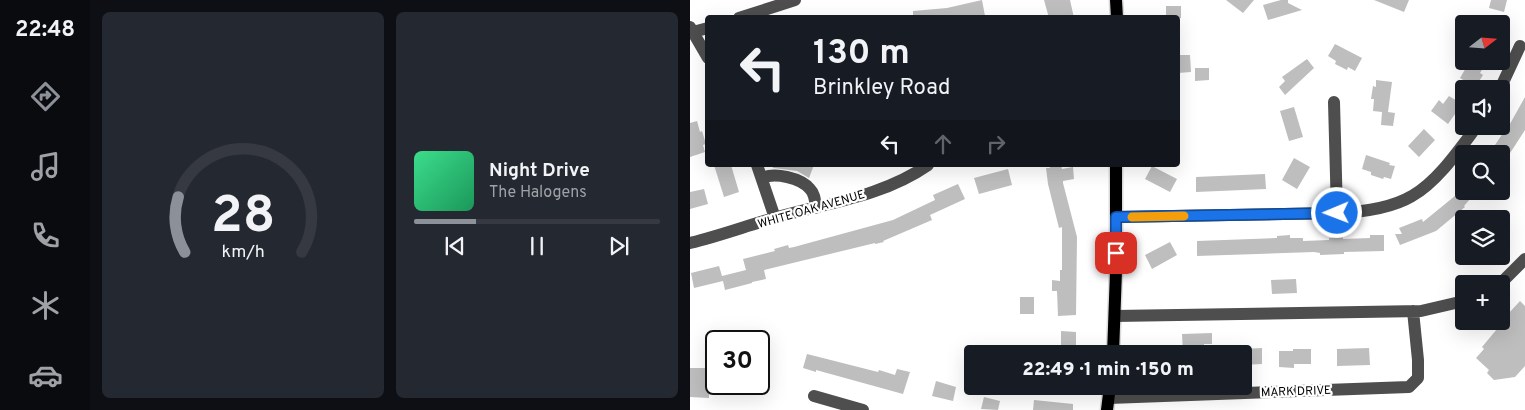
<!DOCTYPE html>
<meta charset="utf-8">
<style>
:root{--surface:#171b24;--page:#242831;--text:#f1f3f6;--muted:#9ea1a6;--line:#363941;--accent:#8c9099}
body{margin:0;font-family:Overpass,sans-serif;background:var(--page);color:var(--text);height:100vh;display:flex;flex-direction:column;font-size:19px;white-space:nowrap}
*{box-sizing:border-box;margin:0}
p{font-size:16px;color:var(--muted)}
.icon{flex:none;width:28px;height:28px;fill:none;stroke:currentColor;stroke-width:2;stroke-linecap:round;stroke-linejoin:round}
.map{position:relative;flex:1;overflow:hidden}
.sheet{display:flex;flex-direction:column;gap:12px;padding:12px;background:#0d0f14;width:600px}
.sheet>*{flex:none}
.top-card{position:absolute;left:15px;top:15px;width:475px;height:152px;border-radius:5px;box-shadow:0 5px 20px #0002;background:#171b24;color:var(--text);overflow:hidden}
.needle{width:32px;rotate:73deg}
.tools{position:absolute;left:765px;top:15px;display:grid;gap:10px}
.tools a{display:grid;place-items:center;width:55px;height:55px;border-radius:5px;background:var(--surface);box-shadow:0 5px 20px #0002;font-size:25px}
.speed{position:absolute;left:15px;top:330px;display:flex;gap:10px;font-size:25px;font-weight:700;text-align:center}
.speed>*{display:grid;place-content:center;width:65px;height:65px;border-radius:50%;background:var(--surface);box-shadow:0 5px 20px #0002;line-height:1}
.speed .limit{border:2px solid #111;border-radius:8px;background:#fff;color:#111}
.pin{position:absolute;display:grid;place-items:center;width:42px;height:42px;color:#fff;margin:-21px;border-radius:10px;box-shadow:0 2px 8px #0006}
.me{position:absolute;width:55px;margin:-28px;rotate:269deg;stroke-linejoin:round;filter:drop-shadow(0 0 4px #0008)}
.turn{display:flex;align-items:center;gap:18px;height:105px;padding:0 25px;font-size:22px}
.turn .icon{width:65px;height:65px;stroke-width:2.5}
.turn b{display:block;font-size:35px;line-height:42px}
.lanes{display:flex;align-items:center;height:48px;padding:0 25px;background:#0003;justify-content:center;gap:25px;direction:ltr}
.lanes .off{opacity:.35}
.sheet .widget{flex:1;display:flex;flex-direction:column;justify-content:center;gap:8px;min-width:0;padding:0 18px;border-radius:8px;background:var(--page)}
.sheet .dial{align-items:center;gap:0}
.dial svg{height:130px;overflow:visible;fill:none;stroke:var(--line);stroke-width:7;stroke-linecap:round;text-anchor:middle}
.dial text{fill:var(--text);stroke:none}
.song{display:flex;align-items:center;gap:15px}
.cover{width:60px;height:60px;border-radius:8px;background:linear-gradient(135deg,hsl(150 70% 55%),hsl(150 70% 35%))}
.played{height:5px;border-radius:2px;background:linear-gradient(90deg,var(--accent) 25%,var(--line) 25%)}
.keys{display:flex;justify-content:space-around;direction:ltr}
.sheet .tiles{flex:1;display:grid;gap:12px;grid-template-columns:repeat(2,1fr)}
.trip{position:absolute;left:274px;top:345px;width:288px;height:50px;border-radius:5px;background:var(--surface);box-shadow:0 5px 20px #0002;font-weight:800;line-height:50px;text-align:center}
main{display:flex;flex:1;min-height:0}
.dock{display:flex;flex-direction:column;width:90px;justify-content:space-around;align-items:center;background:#090b0e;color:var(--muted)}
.dock .icon{width:35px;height:35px}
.dock .on{color:var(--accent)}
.dock b{font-size:22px;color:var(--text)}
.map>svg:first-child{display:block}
.building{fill:#bebebe}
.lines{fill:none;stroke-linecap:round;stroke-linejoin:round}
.major-casing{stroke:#dbdbdb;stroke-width:15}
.minor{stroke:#4e4e4e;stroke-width:12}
.major{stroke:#000;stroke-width:12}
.route-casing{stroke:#114b97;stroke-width:12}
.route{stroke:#1a73e8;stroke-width:9}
.slow{stroke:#f59e0b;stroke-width:9}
.labels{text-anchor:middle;stroke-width:4.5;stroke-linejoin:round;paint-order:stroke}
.street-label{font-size:12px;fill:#000;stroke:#fff}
</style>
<main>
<nav class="dock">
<b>22:48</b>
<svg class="icon on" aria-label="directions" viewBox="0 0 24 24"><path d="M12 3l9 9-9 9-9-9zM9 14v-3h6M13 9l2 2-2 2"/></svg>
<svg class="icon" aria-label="music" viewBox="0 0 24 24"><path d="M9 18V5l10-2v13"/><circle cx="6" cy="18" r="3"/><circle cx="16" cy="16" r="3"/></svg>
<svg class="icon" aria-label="phone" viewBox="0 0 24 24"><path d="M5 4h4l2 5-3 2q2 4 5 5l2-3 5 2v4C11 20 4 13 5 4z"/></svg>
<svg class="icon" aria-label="climate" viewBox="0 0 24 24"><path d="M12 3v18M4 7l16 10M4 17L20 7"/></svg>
<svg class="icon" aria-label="car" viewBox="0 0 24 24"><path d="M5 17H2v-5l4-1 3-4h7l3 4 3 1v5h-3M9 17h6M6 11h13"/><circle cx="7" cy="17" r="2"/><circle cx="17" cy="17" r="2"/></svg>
</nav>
<section class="sheet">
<div class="tiles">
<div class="widget dial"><svg viewBox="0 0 100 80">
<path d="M14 69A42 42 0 1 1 86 69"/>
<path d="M14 69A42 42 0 0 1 10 35" stroke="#8c9099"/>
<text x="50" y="56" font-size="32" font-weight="700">28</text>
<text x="50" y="72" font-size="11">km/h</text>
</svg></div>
<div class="widget">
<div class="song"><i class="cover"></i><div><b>Night Drive</b><p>The Halogens</p></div></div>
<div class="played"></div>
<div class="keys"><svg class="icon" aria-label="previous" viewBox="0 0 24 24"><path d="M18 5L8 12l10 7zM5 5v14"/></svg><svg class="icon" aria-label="pause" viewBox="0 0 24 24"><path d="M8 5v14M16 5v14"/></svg><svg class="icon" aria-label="next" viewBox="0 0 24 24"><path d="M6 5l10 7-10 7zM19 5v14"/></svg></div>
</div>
</div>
</section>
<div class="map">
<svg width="835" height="410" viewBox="0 0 835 410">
<rect width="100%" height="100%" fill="#fff"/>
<path class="building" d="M292,0L295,16L288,18H223V11L257,8Z
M354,0H380L384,18H359Z
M536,0H564L553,13Z
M591,0H598V3L612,10L578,20L573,5Z
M684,0H719L714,12Z
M801,0H817L814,12L799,8Z
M476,6H491V18H476Z
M645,44L672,58L665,71L658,67L657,70L645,64L646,61L638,56Z
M488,55H500L501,72L488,73Z
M617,59L624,68L595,95L589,87L595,81L592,77Z
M780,61H797L790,73L793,75L786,86L784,85L783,86L770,78Z
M505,68H519V80L505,81Z
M686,80L702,82L698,112L705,113L703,126L691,125L692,112L683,111L684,99H681L683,86L686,87Z
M759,96L772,104L758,124L741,111L749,100L753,104Z
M835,97V130L811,167V154H799L815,130L816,131Z
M604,107L613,137L599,141L590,111Z
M7,121L10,132L12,131L16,144L13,145L15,152L0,157V123Z
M734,129L745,140L729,157L718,146Z
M676,155L700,163L699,165L705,166L701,179L694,177L693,179L681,175V172L672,169Z
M604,158L620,167L607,189L592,180Z
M24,165H41L49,192L34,197Z
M82,165H124L119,178L107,171L84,168L82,167Z
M359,165H371L372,169L383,167L384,179L373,181V183L387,237L386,315L368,316L367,291H362V280L370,281V270H372V227L369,228L358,184L356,168H360Z
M462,166L487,179L480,192L455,179Z
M318,169L322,185L289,194L284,178Z
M575,174L576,189L506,192V177Z
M268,184L275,199L240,215L242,220L193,241L194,242L185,244V243L74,270L76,279L62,282V283L35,290L33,281L4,288L1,273L29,266L32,276L56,270L53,259L85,251L84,249L98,245L99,248L104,247L203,220L245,200L243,195Z
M14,189L18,204L0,209V192Z
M771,191H787L774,206L775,207L746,231L710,245L705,234H712L709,228L732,219L733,222Z
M600,235V238H613V241L639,240V238L653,237V239L680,238V235H694V251L654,252V254L630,255V253L624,252L507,256V241L587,238V236Z
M480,242L487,255L462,269L455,255Z
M606,279L607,293L582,294L581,280Z
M330,297H344V314H330Z
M830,301L835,306V366L825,377L804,380L797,373L799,370L786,358L794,349L792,347L812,323L811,321V317L816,313L818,314Z
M371,331L386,332V353H371Z
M522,333V344H514L515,354H493L492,334Z
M572,348V364L552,365L553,349Z
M679,348L680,365L647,366V349Z
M603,349H621V364H604V368L589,367V351H603Z
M117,354L188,372L189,370L205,375L207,369L220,372L213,394L126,370V372L113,368Z
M0,368H26L25,382H22V386H19V398L0,397Z
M246,381L266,387L263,401L242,396Z
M294,397L310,401L308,410L291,409Z
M344,400L383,404V410H343Z"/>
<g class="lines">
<g class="major-casing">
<path id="major" d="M426,0L427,18
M423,354L426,271V165
M417,410L420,386"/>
</g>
<path class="minor" d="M49,18L105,0
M0,27L18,58
M3,32L18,28
M810,89L830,46
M644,102L647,213
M67,165L85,218
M72,178C85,172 111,178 120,189C125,194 125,201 126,208
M426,217L647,213C672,212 700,209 722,196C747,182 769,150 787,126
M0,243C29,236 56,226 84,218C136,203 192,197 238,165
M810,284L835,259
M425,316L731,311L774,301
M124,396L173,410
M419,398L719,387L728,378V360L723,311"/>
<use href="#major" class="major"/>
</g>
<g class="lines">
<g class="route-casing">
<path id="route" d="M426,253V217L647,213"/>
</g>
<use href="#route" class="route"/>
<path class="slow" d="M442,217L494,216"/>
</g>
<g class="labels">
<g class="street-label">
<text transform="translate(121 209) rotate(-16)" y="4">WHITE OAK AVENUE</text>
<text transform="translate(606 391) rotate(-2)" y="4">MARK DRIVE</text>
</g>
</g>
</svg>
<div class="tools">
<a><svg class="needle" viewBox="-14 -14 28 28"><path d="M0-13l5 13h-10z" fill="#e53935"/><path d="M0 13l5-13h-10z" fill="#9ea1a6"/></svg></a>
<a><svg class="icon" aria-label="sound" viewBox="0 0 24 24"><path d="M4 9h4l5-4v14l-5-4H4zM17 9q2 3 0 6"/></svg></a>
<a><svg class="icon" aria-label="search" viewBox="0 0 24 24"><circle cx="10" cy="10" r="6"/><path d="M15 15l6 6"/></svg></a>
<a><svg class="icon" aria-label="layers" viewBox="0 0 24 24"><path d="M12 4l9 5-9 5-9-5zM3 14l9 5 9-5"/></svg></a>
<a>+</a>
</div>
<div class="speed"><div class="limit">30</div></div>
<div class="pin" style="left:426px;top:253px;background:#d93025"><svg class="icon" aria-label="arrive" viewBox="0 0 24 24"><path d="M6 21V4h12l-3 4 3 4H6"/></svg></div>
<svg class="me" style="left:647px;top:213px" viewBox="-20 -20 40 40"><circle r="17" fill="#1a73e8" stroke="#fff" stroke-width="3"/><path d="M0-11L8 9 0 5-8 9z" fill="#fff"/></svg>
<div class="trip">22:49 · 1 min · 150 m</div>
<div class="top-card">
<div class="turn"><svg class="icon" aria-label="left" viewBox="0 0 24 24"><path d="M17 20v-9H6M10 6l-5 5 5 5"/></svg><div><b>130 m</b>Brinkley Road</div></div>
<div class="lanes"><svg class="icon" aria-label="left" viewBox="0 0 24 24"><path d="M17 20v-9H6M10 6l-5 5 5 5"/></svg><svg class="icon off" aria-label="ahead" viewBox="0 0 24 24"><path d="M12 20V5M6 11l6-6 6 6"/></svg><svg class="icon off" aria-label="right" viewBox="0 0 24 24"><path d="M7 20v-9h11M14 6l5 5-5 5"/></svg></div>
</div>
</div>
</main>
